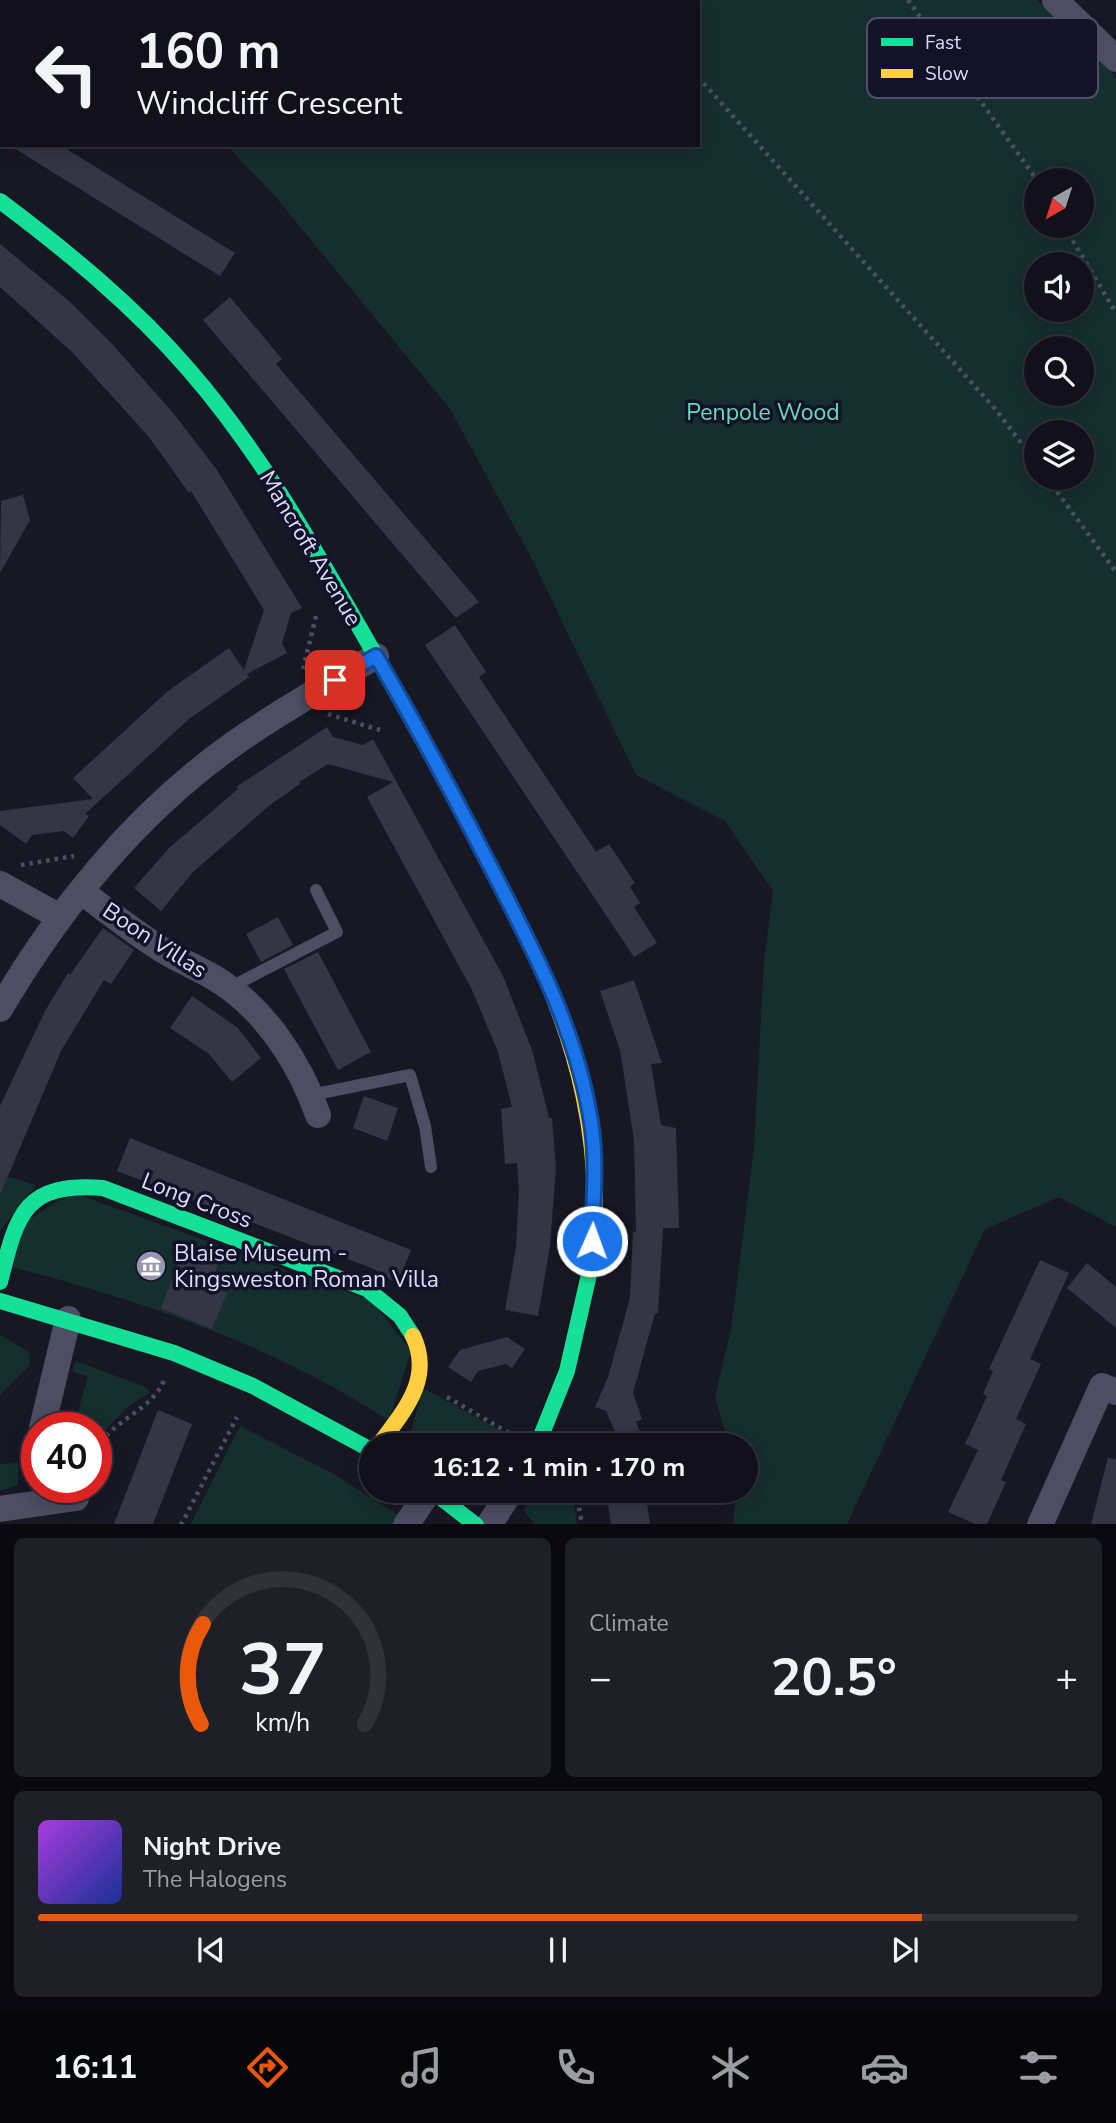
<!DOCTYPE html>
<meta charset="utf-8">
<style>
:root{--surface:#12111b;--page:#1f1f28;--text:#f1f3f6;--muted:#9c9da3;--line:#31313a;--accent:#ea580c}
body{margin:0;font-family:"Nunito Sans",sans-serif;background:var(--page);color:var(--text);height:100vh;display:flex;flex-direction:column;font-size:26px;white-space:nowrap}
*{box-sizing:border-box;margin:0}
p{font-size:23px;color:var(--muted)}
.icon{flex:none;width:38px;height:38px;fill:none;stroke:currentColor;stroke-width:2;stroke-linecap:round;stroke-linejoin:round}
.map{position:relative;height:1524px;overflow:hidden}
.panel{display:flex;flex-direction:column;gap:14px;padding:14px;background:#0a090f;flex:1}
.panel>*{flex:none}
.top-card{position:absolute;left:0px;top:0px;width:700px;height:147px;box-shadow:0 4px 18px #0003,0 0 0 2px var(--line);background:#12111b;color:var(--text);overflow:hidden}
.needle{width:46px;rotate:219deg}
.tools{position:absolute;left:1024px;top:168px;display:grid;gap:14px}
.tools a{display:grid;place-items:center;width:70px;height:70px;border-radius:50%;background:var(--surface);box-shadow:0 4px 18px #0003,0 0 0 2px var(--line);font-size:35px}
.speed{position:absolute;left:21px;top:1412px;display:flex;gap:14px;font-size:35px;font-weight:700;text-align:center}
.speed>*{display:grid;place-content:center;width:91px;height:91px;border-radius:50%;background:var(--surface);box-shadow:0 4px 18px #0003,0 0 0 2px var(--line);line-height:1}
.speed .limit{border:10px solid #d22;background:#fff;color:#111}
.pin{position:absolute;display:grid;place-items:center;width:60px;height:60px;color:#fff;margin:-30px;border-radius:14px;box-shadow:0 4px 10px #0006}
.me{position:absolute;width:77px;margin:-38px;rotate:2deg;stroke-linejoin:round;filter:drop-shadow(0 0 5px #0008)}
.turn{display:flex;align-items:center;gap:24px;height:147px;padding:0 21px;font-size:32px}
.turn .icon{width:91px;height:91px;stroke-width:2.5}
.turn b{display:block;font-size:49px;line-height:60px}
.big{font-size:52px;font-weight:700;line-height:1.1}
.panel .tile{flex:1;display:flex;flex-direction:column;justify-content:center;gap:10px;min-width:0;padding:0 24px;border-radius:10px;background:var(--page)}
.panel .dial{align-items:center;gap:0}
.dial svg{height:182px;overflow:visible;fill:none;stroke:var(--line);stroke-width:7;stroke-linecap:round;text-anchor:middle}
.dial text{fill:var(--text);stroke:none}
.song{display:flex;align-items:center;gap:21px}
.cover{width:84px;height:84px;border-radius:10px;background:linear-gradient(135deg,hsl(280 70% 55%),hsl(230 70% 35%))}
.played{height:7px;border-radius:4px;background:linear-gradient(90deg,var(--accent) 85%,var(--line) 85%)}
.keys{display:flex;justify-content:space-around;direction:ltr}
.heat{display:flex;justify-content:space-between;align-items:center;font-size:38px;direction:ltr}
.panel .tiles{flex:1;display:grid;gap:14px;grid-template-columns:1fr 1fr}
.tile:last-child{grid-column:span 2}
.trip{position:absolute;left:359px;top:1433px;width:399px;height:70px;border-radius:35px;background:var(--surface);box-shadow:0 4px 18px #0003,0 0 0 2px var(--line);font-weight:700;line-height:70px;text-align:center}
.tabs{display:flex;height:112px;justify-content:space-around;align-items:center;background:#07070b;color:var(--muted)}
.tabs .icon{width:49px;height:49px}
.tabs .on{color:var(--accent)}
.tabs b{font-size:32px;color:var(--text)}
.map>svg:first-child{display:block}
.green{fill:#152f2e;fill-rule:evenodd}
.building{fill:#363545}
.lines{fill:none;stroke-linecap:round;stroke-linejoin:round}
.path{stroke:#465360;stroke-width:4.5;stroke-dasharray:3.5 5;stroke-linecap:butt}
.lane{stroke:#4d4d63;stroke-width:12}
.street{stroke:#4d4d63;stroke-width:26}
.fast{stroke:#16e098;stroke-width:16}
.slow{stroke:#ffcf43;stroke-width:16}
.route-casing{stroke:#114b97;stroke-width:18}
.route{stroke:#1a73e8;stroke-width:12}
.labels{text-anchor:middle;stroke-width:7;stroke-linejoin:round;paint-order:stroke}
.park-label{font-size:23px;fill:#69dbb6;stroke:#141229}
.street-label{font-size:23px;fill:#dddbfd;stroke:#141229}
.poi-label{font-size:23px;fill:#dddbfd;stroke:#141229;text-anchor:start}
.key{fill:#141229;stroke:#504e69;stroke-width:2}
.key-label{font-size:19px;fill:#dddbfd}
</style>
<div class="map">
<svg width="1116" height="1525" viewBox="0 0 1116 1525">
<rect width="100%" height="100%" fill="#181724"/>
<path class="green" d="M9,0H1037L1101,56L1116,79V1227L1059,1197L985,1229L847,1524H733L736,1491H746V1446L729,1445L715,1397L731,1329L754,1148L764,960L773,891L725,821L636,775L532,559L450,409L274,195L226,145H698V2ZM1036,180H1082V226H1036ZM1036,264H1082V310H1036ZM1036,348H1082V394H1036ZM1036,432H1082V478H1036Z
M0,1174L36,1185L0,1231Z
M71,1192L372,1301L411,1351L389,1421C276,1346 143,1301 12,1267L25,1222Z
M0,1335L29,1352L30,1365L0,1395Z
M76,1361L145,1387L150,1392L128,1407L96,1439V1428H73L88,1377L72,1371Z
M423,1388L516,1439L512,1445H428L411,1431Z
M240,1426L330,1472L402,1517L396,1525H190Z
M18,1463V1485L0,1491V1464Z
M531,1491H572L577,1524H535L524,1511Z"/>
<path class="building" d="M9,145H60L235,253L220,276Z
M0,244L69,301L114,346L174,414L217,470L302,608L291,613L282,643L287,653L247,674L249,677L189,719L85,814L89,816L73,838L64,831L32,835L26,844L0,825V811L93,799L73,778L168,691L229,648L244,670L264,610L191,491L189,493L149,437L72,352L0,287Z
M230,297L282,359L276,364L479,602L456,618L203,320Z
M23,495L30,520L0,573L1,501Z
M455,625L486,672L479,677L596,852L609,844L635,883L630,887L640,903L634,907L657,943L634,957L425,645Z
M327,727L333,737L363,745L373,739L503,976L532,1050L549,1118H552L556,1168L550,1246L538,1316L505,1310L516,1247L519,1191L517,1163L505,1164L501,1109L512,1107L498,1052L472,990L367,797L393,782L328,764L299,782L300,784L270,805L193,872L161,911L134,888L169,848L238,789L236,787Z
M278,917L293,945L261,962L246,934Z
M103,928L134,950L111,984L104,980L61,1051L0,1195V1106L45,1011L68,973L70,975Z
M318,952L371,1052L338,1070L284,969Z
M634,980L662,1063L651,1064L661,1125L676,1128L679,1228H663L658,1313H655L633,1393L642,1419L636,1422L646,1446H621L606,1411L595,1407L608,1377L630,1298L633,1232H636L634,1140L620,1050L600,991Z
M192,996L238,1028L261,1058L232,1082L209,1054L170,1028Z
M364,1096L398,1108L387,1141L353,1128Z
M130,1138L411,1250L397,1284L374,1269L117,1171Z
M184,1248L219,1262L210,1286L227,1293L212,1329L161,1308Z
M1040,1260L1069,1273L1030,1359L1041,1364L1016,1419L1026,1424L1001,1480L1006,1482L987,1524H975L948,1512L978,1450L965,1444L987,1396L983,1394L993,1371L989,1369Z
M1087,1263L1116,1287V1328L1067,1288Z
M507,1337L525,1349L512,1368L506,1364L478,1371L471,1382L448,1367L460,1350Z
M158,1410L192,1424L153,1524H114Z
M1108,1458L1116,1459V1524H1091Z
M606,1491H645L650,1524H611Z"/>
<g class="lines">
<path class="path" d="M603,0L605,2
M908,0L1037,180
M698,77L997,411L1036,463
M970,87L1027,53L1055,46L1070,54
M1064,226L1116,313
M1047,478L1116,572
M303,669L316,616
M328,714L380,730
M21,865L74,856
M447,1397L509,1433
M96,1449C112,1420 153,1410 164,1380
M576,1491L582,1525
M181,1525L237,1417"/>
<path class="lane" d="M229,988L337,932L316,890
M311,1095L410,1075L425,1126L431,1167"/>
<path class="street" d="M1055,0L1116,59
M0,884L60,917
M81,891C108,912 135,933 164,951C182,962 203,970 221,982C267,1012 300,1064 318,1115
M0,1009C60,907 137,812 235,743C280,711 329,684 376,656
M42,1428L68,1319
M0,1509L76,1498
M406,1525L429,1491
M489,1525L511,1491
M1040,1525L1102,1386L1116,1392"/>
<path class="fast" d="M0,201C68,252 134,306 189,370C263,455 318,555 374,653C426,745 477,837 524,932
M0,1282C17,1214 24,1182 103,1188L367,1289L400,1316L413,1336
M0,1301L174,1353L253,1386L371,1450
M537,1446L567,1371L590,1270
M432,1491L476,1525"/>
<path class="slow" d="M524,932C578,1039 607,1151 590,1270
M378,1446C402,1413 434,1380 413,1336"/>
</g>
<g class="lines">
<g class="route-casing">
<path id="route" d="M335,680L376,656C416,724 452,792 488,862C532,947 579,1033 592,1129C597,1167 593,1204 592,1241"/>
</g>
<use href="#route" class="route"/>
</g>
<defs>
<g id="museum-disc" transform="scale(1.575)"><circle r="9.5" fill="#9896b1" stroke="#141229"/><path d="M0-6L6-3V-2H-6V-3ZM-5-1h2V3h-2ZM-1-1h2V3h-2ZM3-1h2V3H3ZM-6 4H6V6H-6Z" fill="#fff"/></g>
</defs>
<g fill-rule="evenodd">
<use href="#museum-disc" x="151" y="1266"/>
</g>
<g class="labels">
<g class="park-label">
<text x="763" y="420">Penpole Wood</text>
</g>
<g class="street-label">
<text transform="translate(311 548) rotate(59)" y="8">Mancroft Avenue</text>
<text transform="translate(155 940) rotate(33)" y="8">Boon Villas</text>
<text transform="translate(197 1200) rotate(21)" y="8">Long Cross</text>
</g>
<g class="poi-label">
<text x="174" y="1261">Blaise Museum -<tspan x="174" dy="26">Kingsweston Roman Villa</tspan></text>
</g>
</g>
<rect x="867" y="18" width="231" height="80" rx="10" class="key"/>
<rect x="881" y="38" width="32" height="8" fill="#16e098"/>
<rect x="881" y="69" width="32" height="9" fill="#ffcf43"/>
<g class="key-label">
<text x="925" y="49">Fast</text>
<text x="925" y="80">Slow</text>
</g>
</svg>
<div class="tools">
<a><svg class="needle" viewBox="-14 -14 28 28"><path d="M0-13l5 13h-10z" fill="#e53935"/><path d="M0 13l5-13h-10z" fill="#9c9da3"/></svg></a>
<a><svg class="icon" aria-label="sound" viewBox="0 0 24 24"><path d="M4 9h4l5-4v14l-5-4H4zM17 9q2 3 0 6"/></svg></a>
<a><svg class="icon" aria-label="search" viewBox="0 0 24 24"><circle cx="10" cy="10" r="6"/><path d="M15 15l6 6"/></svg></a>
<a><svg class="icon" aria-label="layers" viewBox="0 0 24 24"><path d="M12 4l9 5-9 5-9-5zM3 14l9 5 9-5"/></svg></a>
</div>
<div class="speed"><div class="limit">40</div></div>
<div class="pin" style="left:335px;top:680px;background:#d93025"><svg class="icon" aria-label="arrive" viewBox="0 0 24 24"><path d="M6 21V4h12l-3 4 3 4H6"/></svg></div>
<svg class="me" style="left:592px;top:1241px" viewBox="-20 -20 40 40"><circle r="17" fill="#1a73e8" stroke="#fff" stroke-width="3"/><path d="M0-11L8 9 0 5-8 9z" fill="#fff"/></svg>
<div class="trip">16:12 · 1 min · 170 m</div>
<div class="top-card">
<div class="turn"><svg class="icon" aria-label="left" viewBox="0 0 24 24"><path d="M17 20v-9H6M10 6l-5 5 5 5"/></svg><div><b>160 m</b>Windcliff Crescent</div></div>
</div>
</div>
<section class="panel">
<div class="tiles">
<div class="tile dial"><svg viewBox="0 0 100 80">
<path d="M14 69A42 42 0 1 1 86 69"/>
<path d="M14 69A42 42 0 0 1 15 25" stroke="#ea580c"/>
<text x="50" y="56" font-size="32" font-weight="700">37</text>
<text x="50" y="72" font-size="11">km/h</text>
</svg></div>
<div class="tile"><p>Climate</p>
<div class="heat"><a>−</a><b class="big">20.5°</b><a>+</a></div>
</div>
<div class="tile">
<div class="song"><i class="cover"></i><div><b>Night Drive</b><p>The Halogens</p></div></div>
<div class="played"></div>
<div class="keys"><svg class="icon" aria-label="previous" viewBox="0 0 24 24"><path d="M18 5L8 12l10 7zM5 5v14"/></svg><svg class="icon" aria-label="pause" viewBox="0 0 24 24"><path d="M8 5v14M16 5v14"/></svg><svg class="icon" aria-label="next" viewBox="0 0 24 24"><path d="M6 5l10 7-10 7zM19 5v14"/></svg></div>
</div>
</div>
</section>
<nav class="tabs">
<b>16:11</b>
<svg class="icon on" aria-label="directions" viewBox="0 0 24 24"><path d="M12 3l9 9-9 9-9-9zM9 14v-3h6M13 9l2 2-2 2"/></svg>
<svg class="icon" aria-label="music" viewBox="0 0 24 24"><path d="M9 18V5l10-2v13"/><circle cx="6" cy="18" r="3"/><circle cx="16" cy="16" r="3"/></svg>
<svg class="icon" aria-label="phone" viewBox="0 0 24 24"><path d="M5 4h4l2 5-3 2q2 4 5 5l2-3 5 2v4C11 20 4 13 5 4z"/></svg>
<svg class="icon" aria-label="climate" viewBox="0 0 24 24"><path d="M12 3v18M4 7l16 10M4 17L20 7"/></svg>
<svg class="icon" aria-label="car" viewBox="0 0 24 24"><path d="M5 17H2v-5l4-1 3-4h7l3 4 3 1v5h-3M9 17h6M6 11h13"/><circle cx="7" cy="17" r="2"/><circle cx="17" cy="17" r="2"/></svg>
<svg class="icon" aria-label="filters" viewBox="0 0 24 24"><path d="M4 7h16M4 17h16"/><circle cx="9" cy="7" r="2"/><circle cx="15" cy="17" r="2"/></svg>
</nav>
